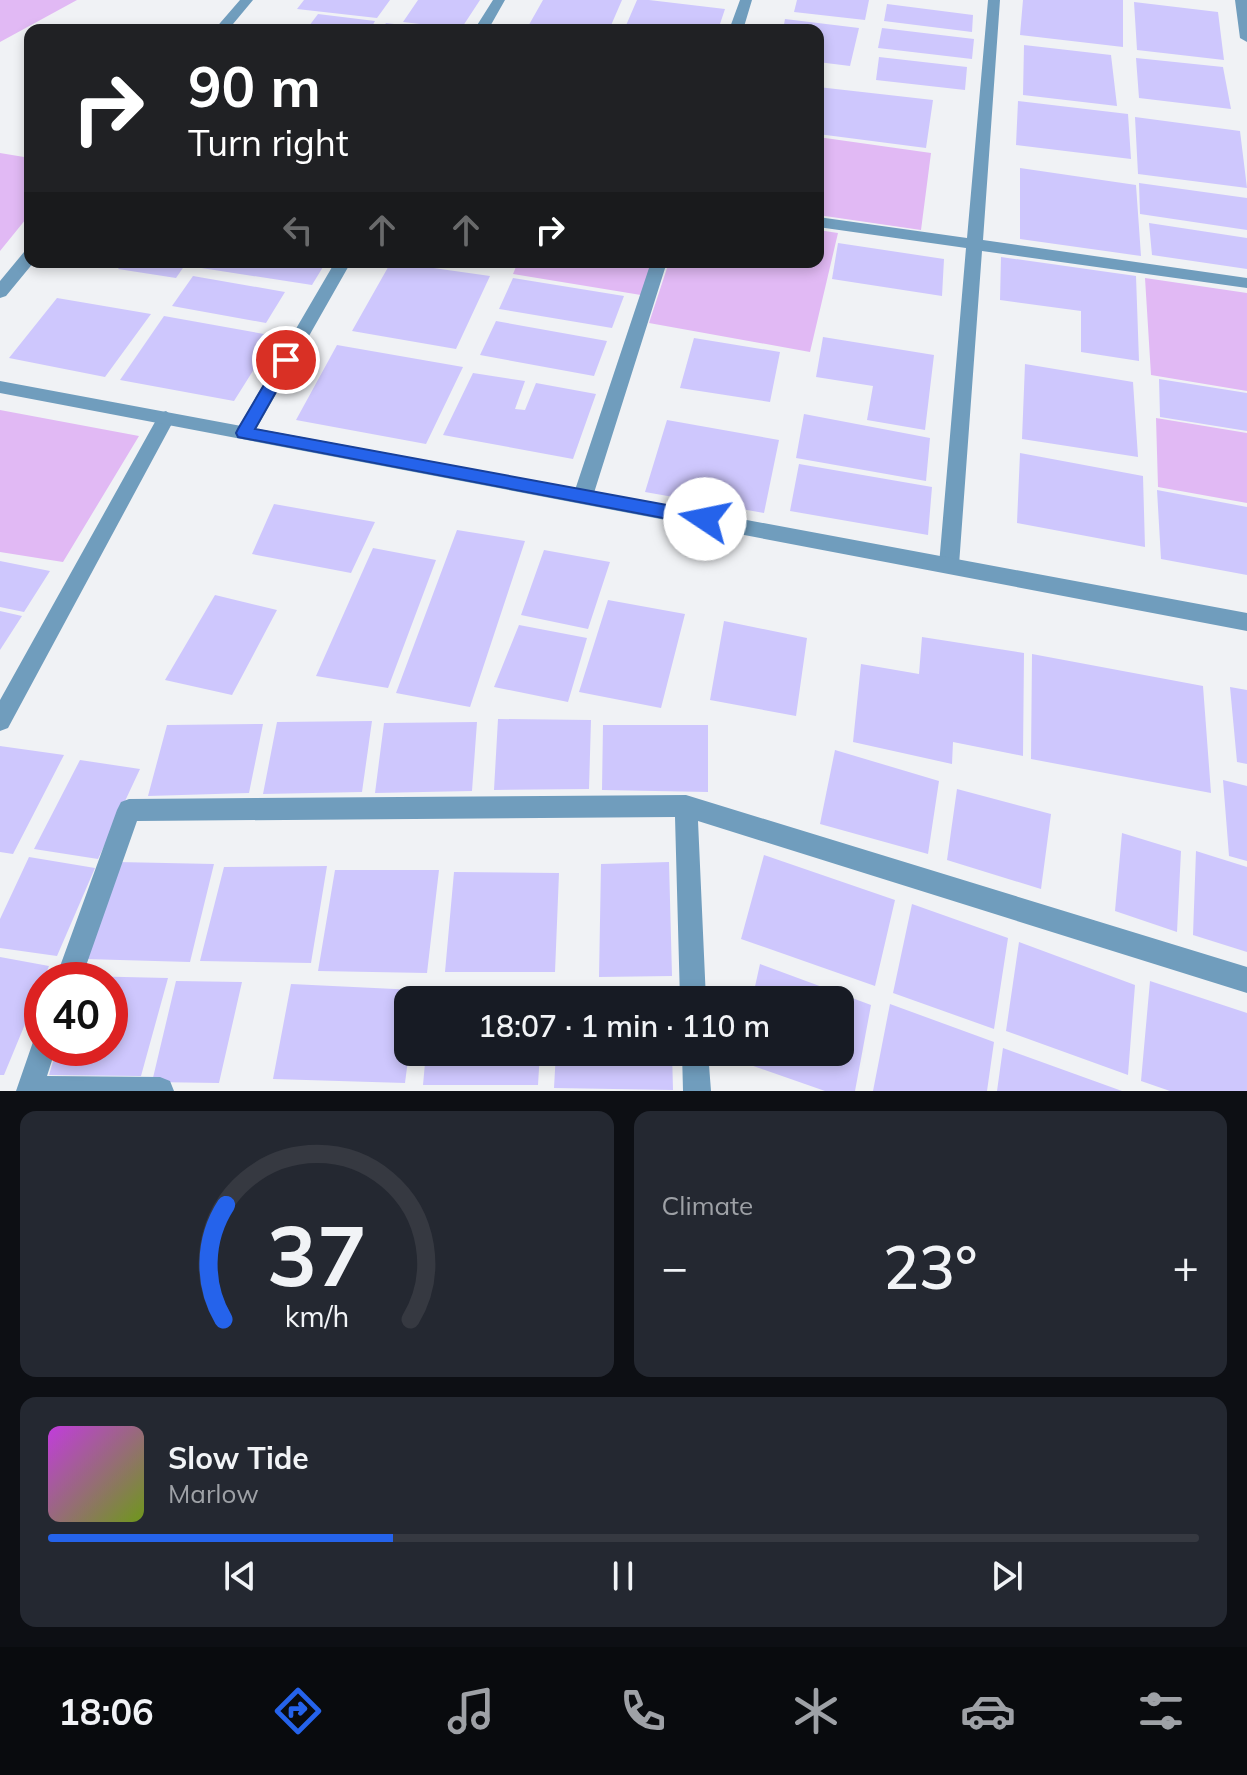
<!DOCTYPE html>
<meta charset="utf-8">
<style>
:root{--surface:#171b24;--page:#242831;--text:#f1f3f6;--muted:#9ea1a6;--line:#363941;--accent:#2563eb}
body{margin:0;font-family:Mulish,sans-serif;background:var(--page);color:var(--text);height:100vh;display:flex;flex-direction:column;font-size:30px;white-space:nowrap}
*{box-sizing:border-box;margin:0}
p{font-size:26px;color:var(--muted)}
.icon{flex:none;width:44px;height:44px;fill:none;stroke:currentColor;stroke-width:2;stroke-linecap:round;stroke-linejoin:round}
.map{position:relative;height:1091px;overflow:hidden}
.drawer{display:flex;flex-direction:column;gap:20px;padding:20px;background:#0d0f14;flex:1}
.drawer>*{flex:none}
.banner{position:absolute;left:24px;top:24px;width:800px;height:244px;border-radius:16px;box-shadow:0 4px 12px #0003;background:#202124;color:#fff;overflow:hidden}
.speed{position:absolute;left:24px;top:962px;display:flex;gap:16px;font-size:40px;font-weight:700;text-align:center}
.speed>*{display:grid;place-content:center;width:104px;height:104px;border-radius:50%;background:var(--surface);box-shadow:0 4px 12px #0003;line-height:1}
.speed .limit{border:12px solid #d22;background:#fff;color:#111}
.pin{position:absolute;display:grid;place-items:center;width:68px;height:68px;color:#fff;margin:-34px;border:4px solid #fff;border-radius:50%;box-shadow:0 2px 8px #0007}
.me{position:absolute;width:88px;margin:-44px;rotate:281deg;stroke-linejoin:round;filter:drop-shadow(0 0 6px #0008)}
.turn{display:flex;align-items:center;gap:28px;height:168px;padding:0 32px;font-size:36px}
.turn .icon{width:104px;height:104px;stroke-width:2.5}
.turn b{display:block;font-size:56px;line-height:68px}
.lanes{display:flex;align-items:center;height:76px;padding:0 32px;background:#0003;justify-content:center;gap:40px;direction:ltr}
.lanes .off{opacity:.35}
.big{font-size:60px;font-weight:600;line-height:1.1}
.drawer .tile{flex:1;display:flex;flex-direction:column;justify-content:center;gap:12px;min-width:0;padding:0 28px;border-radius:16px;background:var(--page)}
.drawer .dial{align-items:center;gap:0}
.dial svg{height:208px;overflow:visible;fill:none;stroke:var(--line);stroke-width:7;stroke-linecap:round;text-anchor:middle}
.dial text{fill:var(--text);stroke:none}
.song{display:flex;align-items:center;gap:24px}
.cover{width:96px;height:96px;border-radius:12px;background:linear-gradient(135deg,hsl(290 70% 55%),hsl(80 70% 35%))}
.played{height:8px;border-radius:4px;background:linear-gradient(90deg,var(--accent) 30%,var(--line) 30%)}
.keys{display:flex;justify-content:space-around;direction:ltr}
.heat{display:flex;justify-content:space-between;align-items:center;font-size:44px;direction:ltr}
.drawer .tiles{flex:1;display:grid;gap:20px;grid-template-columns:1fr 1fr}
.tile:last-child{grid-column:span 2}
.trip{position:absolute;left:394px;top:986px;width:460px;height:80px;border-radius:16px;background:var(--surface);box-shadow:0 4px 12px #0003;font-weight:600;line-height:80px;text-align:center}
.tabs{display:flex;height:128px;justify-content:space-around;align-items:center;background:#090b0e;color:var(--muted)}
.tabs .icon{width:56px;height:56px}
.tabs .on{color:var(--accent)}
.tabs b{font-size:36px;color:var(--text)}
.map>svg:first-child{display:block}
.green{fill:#e1b9f4}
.building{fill:#cec7fd}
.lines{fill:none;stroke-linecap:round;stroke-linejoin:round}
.minor{fill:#709dbd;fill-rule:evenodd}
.tertiary{fill:#709dbd;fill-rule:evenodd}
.route{fill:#2563eb;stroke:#184099;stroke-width:2}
</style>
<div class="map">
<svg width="1247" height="1091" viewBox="0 0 1247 1091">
<rect width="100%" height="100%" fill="#f0f2f5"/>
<path class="green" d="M0,0H77L0,42Z
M818,137L931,153L921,230L818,215Z
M0,153L30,158V214L0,251Z
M818,230L838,233L810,352L649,323L669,262H818Z
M518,262H652L641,295L513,274Z
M1145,278L1247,293V391L1151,375Z
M0,410L139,436L63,562L0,552Z
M1156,418L1247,433V503L1158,487Z"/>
<path class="building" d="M304,0H390L377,18L297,9Z
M418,0H480L461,29L403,22Z
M543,0H622L609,30H526Z
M637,0H649L725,9L718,30H624Z
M797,0H869L865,20L794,12Z
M1023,0H1123V47L1020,35Z
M1134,2L1218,12L1224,60L1137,50Z
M887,4L973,15L972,32L884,21Z
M318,14L375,21L370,30H306Z
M785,19L859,28L850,66L818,62V30H783Z
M386,23L427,28V30H381Z
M882,28L974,39L972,59L878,48Z
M1024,45L1111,55L1117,106L1023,95Z
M879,57L967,67L965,90L876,80Z
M1136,58L1223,67L1231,109L1139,98Z
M818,87L933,100L926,148L818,134Z
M1018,101L1128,114L1131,159L1016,145Z
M1135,117L1240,131L1247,188L1138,174Z
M1020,168L1136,185L1141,256L1020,239Z
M1139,183L1247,198V230L1140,214Z
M1149,223L1247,238V269L1152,255Z
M838,243L944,259L942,296L832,279Z
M1001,257L1136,276L1139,361L1081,352V311L1000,300Z
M124,262H187L176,278L118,269Z
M198,262H326L312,285L195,267Z
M391,262L490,276L456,349L352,331Z
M193,276L285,292L266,323L172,306Z
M513,278L624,296L612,328L499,309Z
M57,298L151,314L105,377L9,358Z
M164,316L275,336L234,401L120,380Z
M496,321L607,341L594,376L480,355Z
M823,337L934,355L925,430L867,420L873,386L816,377Z
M694,338L780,352L770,402L680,388Z
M337,345L463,367L426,444L296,420Z
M1025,364L1133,382L1138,457L1022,439Z
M473,373L525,381L515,409L525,410L536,383L596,394L573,459L443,435Z
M1159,379L1247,393V431L1160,417Z
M804,414L930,438L926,481L796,458Z
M667,420L779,440L764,513L645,492Z
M1020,453L1143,476L1145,547L1017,523Z
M799,464L932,487L928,535L790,511Z
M1157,490L1247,507V575L1161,559Z
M274,504L375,522L351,573L252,554Z
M457,530L525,541L470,707L396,693Z
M373,548L436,560L388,688L316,676Z
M544,550L610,562L588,629L521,615Z
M0,561L50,571L24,612L0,607Z
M215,595L277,610L232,695L165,680Z
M608,600L685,614L661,708L579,692Z
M0,611L22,616L0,650Z
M724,621L807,638L796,716L710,700Z
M519,625L587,638L568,702L494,687Z
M922,637L1024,653L1023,756L953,742L952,764L853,742L861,664L919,674Z
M1032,654L1203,686L1211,793L1031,759Z
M1230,687L1247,690V764L1237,762Z
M498,719L591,720L589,789L494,790Z
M372,721L362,792L263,794L277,722Z
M477,722L472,791L375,793L384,723Z
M263,724L249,793L148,796L167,725Z
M603,725H708V792L602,790Z
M0,746L64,755L13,854L0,852Z
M835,750L939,781L928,854L820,824Z
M80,760L140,769L98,859L34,849Z
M1223,780L1247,786V861L1229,856Z
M957,789L1051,814L1041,889L947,860Z
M1122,833L1181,851L1177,932L1115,911Z
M1196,851L1247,867V952L1193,935Z
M764,855L895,900L875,986L741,939Z
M29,857L95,868L57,956L0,948V919Z
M117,862L214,864L190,962L85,959Z
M669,862L672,976L599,977L601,864Z
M327,866L311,963L200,961L224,867Z
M335,870H439L427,973L318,971Z
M454,872L559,873L555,972H445Z
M912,904L1008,938L994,1029L893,993Z
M1019,942L1135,985L1128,1075L1006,1031Z
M0,957L49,966L4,1075H0Z
M760,964L871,1005L855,1091H825L739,1061L741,1052H840V1000H752Z
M80,976L168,978L141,1076L49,1075L57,1048H110V980H79Z
M176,981L242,982L219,1083L152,1082Z
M1150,981L1247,1013V1091H1170L1141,1081Z
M291,984L416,990L415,1000H408L409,1052L405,1083L273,1079Z
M543,989V1000H433L434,990Z
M558,989H670V1000H558Z
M890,1004L994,1042L987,1091H873Z
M1003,1048L1122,1091H997Z
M426,1052H540L538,1085H423Z
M556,1052H672L673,1090L554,1088Z"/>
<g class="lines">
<path class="minor" d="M493,0H505L488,30H474Z
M740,0H752L743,30H729Z
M988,0H1000L983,240L1247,278V288L982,251L959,565L956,571H942L939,565L966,248L818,227V217L967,238Z
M1235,0H1247V42L1240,38Z
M335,262H351L251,438H237L235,433Z
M651,262H667L593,496L590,501H576L573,496Z
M166,411L175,418L8,728L0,731V700L160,413Z
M686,795L1247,967V993L698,821L706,1000H680L675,817L137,821L81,980H55L117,810L121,802L129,799Z
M42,1035V1048H56L47,1076L160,1077L170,1081L174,1091H16L34,1039Z
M682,1052H708L711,1091H683Z"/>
<path class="tertiary" d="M240,0H253L228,30H214Z
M30,251V262H34L6,296L0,298V281L24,252Z
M0,381L1247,613V631L0,393Z"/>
</g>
<path class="route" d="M286,354L294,360L255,429L705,512L714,519L705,526L238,437L236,433L238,429L281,356Z"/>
</svg>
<div class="speed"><div class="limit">40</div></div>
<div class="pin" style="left:286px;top:360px;background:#d93025"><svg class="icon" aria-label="arrive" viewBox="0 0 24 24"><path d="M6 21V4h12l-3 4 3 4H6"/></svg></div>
<svg class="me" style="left:705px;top:519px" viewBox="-20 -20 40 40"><circle r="19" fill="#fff"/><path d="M0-13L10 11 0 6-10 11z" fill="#2563eb"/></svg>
<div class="trip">18:07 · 1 min · 110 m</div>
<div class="banner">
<div class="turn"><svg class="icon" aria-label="right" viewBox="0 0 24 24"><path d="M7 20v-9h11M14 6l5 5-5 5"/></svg><div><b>90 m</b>Turn right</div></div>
<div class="lanes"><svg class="icon off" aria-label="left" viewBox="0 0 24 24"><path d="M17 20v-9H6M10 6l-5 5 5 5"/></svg><svg class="icon off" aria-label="ahead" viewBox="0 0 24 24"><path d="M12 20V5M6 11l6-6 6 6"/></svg><svg class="icon off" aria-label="ahead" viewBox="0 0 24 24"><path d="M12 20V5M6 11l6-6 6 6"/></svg><svg class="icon" aria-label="right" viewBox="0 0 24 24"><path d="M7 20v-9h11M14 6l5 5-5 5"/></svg></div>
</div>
</div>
<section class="drawer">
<div class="tiles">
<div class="tile dial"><svg viewBox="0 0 100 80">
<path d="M14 69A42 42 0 1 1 86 69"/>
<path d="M14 69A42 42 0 0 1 15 25" stroke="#2563eb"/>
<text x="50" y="56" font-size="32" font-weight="700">37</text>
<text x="50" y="72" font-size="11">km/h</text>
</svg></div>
<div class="tile"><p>Climate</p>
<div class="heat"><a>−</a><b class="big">23°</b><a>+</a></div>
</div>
<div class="tile">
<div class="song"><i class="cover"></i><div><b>Slow Tide</b><p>Marlow</p></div></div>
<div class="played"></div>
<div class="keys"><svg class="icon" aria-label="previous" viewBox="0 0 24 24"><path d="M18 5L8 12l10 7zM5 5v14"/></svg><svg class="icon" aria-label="pause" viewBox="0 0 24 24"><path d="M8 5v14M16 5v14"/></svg><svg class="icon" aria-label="next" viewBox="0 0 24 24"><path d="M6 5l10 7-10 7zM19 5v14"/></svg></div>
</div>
</div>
</section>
<nav class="tabs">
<b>18:06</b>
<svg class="icon on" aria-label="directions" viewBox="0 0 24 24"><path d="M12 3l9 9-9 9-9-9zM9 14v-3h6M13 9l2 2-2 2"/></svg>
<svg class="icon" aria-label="music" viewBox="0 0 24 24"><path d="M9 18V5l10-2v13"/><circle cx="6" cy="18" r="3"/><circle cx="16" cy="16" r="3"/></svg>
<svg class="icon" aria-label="phone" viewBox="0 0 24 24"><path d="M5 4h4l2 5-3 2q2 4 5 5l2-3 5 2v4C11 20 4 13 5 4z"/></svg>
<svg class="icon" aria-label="climate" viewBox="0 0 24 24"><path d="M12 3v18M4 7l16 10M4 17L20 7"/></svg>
<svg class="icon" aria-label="car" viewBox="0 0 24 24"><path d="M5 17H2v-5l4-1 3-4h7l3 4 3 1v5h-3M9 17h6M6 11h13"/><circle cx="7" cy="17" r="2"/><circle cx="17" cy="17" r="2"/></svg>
<svg class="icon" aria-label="filters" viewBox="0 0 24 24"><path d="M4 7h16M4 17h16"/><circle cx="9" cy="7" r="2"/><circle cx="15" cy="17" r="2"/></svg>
</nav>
